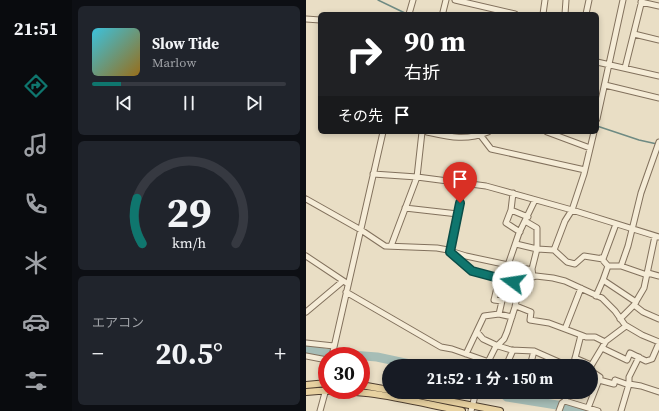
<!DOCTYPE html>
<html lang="ja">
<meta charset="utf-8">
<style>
:root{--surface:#171b24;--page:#20242c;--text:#f1f3f6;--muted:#9ea1a6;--line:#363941;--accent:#0f766e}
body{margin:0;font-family:"Source Serif 4","Noto Sans JP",serif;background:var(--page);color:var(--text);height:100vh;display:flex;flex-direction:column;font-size:15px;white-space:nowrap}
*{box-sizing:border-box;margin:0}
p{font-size:13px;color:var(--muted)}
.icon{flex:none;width:22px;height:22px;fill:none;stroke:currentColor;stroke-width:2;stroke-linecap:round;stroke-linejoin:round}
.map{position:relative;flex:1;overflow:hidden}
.details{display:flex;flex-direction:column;gap:6px;padding:6px;background:#0d0f14;width:234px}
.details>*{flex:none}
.banner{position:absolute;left:12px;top:12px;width:281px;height:122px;border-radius:6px;box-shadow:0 2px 6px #0003;background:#202124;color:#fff;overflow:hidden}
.speed{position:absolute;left:12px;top:347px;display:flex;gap:8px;font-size:20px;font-weight:700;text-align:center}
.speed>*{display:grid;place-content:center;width:52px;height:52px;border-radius:50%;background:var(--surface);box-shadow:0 2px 6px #0003;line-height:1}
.speed .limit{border:6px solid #d22;background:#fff;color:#111}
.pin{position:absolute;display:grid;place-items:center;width:34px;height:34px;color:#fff;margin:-41px -17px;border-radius:50% 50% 50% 0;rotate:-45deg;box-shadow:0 0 4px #0007}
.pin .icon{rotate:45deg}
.me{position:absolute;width:44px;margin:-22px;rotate:284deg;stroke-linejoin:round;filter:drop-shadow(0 0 3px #0008)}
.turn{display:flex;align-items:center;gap:14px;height:84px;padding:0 20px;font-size:18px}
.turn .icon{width:52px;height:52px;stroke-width:2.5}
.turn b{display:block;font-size:28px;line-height:34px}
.then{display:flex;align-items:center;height:38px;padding:0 20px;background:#0003;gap:8px;font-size:15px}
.big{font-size:30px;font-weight:700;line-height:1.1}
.details .card{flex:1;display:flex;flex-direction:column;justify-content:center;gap:6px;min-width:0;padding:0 14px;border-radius:6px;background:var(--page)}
.details .dial{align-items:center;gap:0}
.dial svg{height:104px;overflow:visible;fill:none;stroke:var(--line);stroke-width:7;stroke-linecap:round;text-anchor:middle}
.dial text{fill:var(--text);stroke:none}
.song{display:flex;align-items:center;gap:12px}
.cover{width:48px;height:48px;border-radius:6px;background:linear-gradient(135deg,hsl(190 70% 55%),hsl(40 70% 35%))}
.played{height:4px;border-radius:2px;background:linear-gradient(90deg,var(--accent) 15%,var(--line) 15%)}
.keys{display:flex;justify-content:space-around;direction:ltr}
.heat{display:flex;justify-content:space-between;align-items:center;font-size:22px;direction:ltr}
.trip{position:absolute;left:76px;top:359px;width:216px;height:40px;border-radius:20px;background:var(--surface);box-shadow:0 2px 6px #0003;font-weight:700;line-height:40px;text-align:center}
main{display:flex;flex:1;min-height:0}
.menu{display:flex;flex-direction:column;width:72px;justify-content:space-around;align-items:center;background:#090b0e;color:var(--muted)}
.menu .icon{width:28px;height:28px}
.menu .on{color:var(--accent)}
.menu b{font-size:18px;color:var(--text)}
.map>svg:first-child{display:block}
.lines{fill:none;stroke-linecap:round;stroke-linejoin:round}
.stream{stroke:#6e8a83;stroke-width:1.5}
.river{stroke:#a6bdb6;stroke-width:9}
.minor-casing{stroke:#82715d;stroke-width:7}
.major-casing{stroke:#504031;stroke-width:8}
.minor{stroke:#f5ecd7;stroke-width:5}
.major{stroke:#e8d2a1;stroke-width:6}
.route-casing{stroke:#0a4d48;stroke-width:10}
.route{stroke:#0f766e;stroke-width:7}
</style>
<main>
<nav class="menu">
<b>21:51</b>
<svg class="icon on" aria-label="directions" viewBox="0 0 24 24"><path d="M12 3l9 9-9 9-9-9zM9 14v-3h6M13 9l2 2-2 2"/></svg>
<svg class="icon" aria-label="music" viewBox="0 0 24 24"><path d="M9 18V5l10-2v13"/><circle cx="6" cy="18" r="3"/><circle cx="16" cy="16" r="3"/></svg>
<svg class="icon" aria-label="phone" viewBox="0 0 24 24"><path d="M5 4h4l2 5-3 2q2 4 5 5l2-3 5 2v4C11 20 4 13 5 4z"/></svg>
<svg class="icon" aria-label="climate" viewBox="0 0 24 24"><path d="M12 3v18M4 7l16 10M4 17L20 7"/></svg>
<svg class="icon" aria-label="car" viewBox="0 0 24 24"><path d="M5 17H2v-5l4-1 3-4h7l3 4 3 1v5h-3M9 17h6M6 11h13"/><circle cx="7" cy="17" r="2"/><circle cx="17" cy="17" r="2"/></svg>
<svg class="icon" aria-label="filters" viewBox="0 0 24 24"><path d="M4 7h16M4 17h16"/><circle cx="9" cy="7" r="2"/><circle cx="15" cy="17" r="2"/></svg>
</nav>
<section class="details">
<div class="card">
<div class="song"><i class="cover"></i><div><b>Slow Tide</b><p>Marlow</p></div></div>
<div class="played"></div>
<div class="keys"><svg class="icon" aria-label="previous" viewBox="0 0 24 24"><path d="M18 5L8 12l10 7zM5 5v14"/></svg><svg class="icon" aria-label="pause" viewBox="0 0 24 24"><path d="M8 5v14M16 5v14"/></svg><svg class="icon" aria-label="next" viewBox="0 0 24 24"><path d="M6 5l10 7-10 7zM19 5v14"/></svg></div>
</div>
<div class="card dial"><svg viewBox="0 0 100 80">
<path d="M14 69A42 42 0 1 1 86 69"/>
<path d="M14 69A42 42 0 0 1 10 34" stroke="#0f766e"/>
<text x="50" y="56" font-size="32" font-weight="700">29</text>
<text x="50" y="72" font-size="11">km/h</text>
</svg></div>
<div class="card"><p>エアコン</p>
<div class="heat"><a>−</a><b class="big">20.5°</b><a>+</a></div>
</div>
</section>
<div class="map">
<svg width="353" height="411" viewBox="0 0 353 411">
<rect width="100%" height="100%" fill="#e9dec5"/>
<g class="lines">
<path class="stream" d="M72,0L101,14
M291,126L333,140L351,144"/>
<path class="river" d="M0,349L19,353L71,357L113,366
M195,392L201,397L251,405L276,411"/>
<g class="minor-casing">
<path id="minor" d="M149,0L209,14
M335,2L353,6
M103,14L107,0
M138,14L137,12L140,0
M237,14L239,0
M259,14L260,0
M280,14L283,0
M0,19L14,20
M328,34L353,40
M291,62L353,76
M319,68L336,0
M299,85L353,98
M291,119L317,0
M121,132C144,137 160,141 182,132
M172,132L185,149L279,170
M241,132L284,148
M67,174L111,177L180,186L266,210L353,237
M207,193L205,210L200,223L214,232
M0,199L55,230L79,246L131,248L142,250L166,271L199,281L216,284
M99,208L152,214
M205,210L222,217
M210,244L231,249V228L219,221
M85,246L111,177L116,132
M248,250L259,221L266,210L278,174L288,132
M144,251L160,256L226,270
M144,252L158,182
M0,256L42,284
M295,258L302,266L297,280
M202,265L213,233L229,200
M302,266H315
M342,273L353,276
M341,275L315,266L322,246L335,193L353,142
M227,277L226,269L231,249L248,250L261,262L269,264L278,256L297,259L310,224
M40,292L135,347L146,349L183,362
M290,296L297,280L330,302
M328,305L337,312L353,319
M210,306L225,312L224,320L243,323L275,335L267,366
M0,312L37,281
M193,314L196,301L188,300L193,279
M314,319L328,305L338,288L349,236
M259,329L275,288
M171,332L177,339L192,346L205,350L228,351L262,366
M275,335L280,337H289L299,342
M0,343L28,346
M296,348L321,360L324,353L340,361L346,359L353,343
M160,354L178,316L193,314L206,317
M0,356L21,360
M26,356L77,132
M269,358L285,365
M180,366L189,348L198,339L201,332L209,307L213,287L219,279L230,276L247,278L259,281L296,298L309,311L319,325L336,335L353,342
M200,366L207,350
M224,366L228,351
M285,366L300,341L320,326
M293,380L308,384L309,380L323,385
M323,384L335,386L353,392
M259,401L262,392
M282,408L294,377L285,371
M14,411L20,389
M165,411L170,392
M253,411L256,403L259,401L292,411
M315,411L323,384V377L333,357"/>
</g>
<g class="major-casing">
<path id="major" d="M0,385L21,383
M55,385L83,390
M0,392C53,386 104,401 156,411
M96,392L194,411"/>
</g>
<use href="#minor" class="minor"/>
<use href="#major" class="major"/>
</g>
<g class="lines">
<g class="route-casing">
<path id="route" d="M154,203L144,252L166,271L207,282"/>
</g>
<use href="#route" class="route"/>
</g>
</svg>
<div class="speed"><div class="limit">30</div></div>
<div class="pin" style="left:154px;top:203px;background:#d93025"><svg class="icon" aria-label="arrive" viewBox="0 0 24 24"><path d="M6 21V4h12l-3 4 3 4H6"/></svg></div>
<svg class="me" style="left:207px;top:282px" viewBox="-20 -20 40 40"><circle r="19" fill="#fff"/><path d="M0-13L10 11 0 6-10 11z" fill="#0f766e"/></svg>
<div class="trip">21:52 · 1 分 · 150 m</div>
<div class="banner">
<div class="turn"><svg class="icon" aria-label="right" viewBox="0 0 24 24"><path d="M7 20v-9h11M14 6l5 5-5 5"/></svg><div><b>90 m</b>右折</div></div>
<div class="then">その先<svg class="icon" aria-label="arrive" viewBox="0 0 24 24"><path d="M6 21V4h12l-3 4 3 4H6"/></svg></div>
</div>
</div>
</main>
